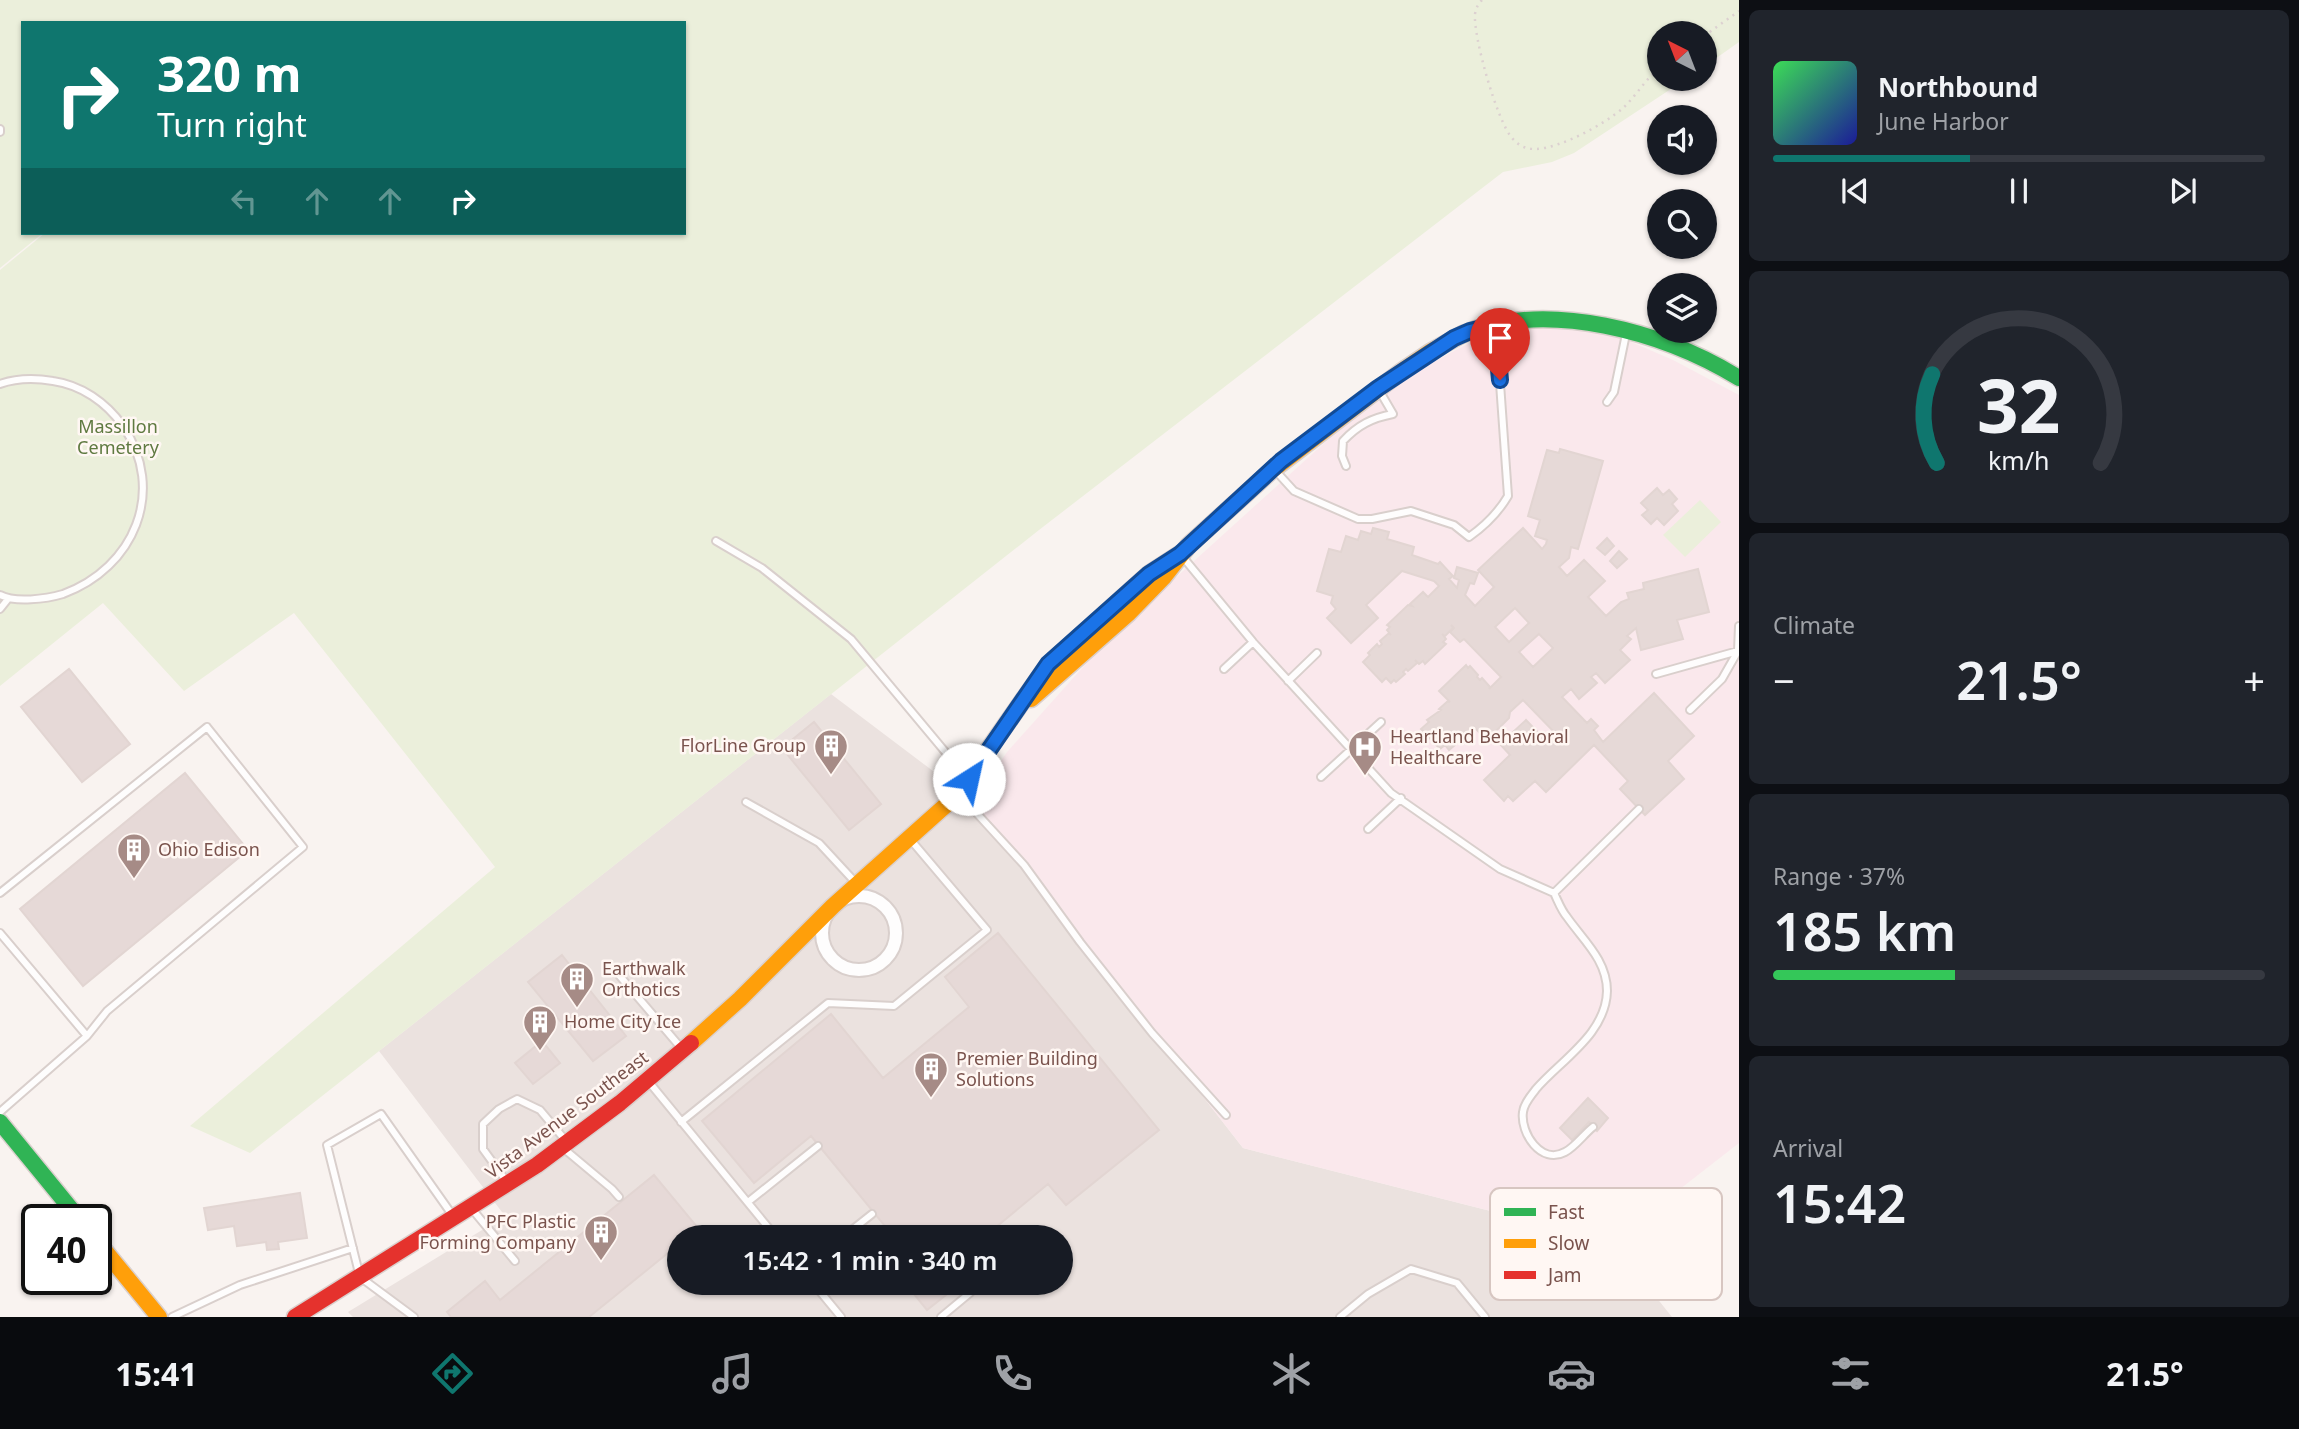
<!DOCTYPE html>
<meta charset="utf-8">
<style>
:root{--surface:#171b24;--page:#20242c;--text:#f1f3f6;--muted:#9ea1a6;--line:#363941;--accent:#0f766e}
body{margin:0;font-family:"Noto Sans",sans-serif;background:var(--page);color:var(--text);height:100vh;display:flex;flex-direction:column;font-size:26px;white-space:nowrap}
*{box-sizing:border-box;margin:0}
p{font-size:23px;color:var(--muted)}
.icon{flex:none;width:38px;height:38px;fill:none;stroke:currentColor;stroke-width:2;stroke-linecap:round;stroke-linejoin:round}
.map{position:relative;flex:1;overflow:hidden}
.panel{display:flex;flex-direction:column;gap:10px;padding:10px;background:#0d0f14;width:560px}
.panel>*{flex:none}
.guide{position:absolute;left:21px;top:21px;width:665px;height:214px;border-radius:0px;box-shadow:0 2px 5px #0004;background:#0f766e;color:#fff;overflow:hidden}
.needle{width:46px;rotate:318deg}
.fabs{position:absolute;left:1647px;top:21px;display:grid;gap:14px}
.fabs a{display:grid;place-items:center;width:70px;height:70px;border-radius:50%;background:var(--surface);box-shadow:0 2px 5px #0004;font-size:35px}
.speed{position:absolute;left:21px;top:1204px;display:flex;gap:14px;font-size:35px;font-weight:700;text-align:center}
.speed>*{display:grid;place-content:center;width:91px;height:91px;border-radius:50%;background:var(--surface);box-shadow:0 2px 5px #0004;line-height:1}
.speed .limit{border:4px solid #111;border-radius:10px;background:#fff;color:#111}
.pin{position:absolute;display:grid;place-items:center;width:60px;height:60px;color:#fff;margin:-72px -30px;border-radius:50% 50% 50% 0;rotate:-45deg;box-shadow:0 0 7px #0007}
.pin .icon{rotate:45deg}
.me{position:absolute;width:77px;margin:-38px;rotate:35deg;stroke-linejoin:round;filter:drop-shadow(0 0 5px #0008)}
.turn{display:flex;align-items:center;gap:24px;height:147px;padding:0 21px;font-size:32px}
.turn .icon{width:91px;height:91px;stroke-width:2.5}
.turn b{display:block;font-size:49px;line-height:60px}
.lanes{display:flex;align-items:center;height:66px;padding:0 21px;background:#0003;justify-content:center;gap:35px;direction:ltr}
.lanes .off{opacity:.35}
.big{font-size:52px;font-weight:600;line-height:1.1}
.panel .tile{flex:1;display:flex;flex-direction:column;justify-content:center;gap:10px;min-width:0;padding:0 24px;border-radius:10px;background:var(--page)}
.panel .dial{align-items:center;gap:0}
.dial svg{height:182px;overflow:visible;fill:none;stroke:var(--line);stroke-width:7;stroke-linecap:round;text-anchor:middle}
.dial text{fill:var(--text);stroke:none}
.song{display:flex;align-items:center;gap:21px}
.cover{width:84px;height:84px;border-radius:10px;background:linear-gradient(135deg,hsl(130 70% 55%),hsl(240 70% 35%))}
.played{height:7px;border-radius:4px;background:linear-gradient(90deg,var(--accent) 40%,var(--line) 40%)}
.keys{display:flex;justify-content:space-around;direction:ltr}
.heat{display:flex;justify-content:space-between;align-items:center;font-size:38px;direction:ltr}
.charge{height:10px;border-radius:5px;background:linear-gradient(90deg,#34c759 37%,var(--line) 0)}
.trip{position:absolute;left:667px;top:1225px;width:406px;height:70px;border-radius:35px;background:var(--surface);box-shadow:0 2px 5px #0004;font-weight:600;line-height:70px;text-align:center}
.tabs{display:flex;height:112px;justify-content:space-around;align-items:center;background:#090b0e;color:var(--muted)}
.tabs .icon{width:49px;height:49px}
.tabs .current{color:var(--accent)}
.tabs b{font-size:32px;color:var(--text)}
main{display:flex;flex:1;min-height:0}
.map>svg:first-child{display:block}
.industrial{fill:#ebe2df;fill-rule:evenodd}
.medical{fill:#fae8ec}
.green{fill:#ebefdb}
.building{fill:#e6d9d7;stroke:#e2d5d2;stroke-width:2;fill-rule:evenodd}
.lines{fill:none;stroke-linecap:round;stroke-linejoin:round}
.lane-casing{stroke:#d9cfcc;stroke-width:10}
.street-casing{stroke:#d9cfcc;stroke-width:16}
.fast-casing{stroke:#dad0cd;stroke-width:19}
.slow-casing{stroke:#dad0cd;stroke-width:19}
.jam-casing{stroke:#dad0cd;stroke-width:19}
.path{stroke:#dcd1d0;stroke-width:2.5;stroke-dasharray:2 5;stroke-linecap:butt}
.lane{stroke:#fefdfd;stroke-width:6}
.street{stroke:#fefdfd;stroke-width:12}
.fast{stroke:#30b455;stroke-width:16}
.slow{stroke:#ff9f0a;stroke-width:16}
.jam{stroke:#e5322d;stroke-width:16}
.route-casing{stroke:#114b97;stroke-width:18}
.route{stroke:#1a73e8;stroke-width:12}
.labels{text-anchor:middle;stroke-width:5;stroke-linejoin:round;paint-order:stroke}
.park-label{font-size:18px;fill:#5f7a41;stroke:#fff7f3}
.poi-label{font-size:18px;fill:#7a534d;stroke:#fff7f3;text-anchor:start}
.street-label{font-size:18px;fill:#7a534d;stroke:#fff7f3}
.key{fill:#fff7f3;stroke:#d7c6c1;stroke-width:2}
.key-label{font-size:19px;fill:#7a534d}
</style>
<main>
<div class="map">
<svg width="1739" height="1317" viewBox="0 0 1739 1317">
<rect width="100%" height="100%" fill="#f9f3f0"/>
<path class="industrial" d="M831,694L974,802L1243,1148L1612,1242L1672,1317H353L348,1312L505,1216L379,1051ZM679,1237H1060V1283H679Z"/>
<path class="medical" d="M1547,327L1608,332L1673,360L1739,395V1143L1612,1242L1243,1148L974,802L1007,752L1108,639L1332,436L1411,374L1482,336Z"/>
<path class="green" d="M0,0H1739V42L1705,66L1704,33H1659V79H1686L1574,153L1552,162L1503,172L1039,530L250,1153L190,1126L495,867L294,613L184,691L103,603L0,686V270L45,233H684V23H23V233H43L0,268Z
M1700,500L1721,522L1685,557L1663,535Z"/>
<path class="building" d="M1560,449L1603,461L1578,549L1571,547L1569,558L1559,567L1567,576L1584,560L1605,581L1588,597L1606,616L1621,602L1629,599L1627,593L1644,589L1643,583L1698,569L1709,612L1677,620L1683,639L1641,650L1636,628L1627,636L1631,639L1620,650L1630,660L1605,683L1596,673L1591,677L1597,683L1579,699L1571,689L1562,697L1587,723L1591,719L1598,726L1594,730L1603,742L1654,693L1694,736L1668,761L1684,779L1645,815L1620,789L1628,781L1594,745L1546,792L1535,781L1513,801L1508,796L1504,801L1484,780L1510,755L1500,744L1526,720L1549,744L1558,736L1523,700L1510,712L1509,718L1491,736L1485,738L1473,726L1475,728L1449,750L1445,745L1440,749L1421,729L1429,722L1427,720L1441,710L1439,709L1448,701L1450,702L1439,691L1466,665L1468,668L1470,666L1478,675L1477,677L1480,680L1482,678L1490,687L1489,689L1501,677L1464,639L1460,642L1450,632L1454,628L1451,625L1453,628L1445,636L1442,634L1446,639L1443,642L1446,644L1425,664L1423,661L1419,664L1415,660L1417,663L1408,671L1406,669L1403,672L1405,674L1396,682L1394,680L1391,683L1386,678L1382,682L1363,662L1370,655L1368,653L1377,644L1379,647L1382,644L1380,641L1389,633L1391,635L1387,630L1390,627L1387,625L1408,605L1412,606L1410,604L1423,592L1428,597L1439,586L1434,581L1402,571L1366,605L1378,618L1351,643L1327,618L1336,609L1331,603L1333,596L1317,591L1329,549L1341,552L1346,536L1358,540L1361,531L1371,534L1373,528L1389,532L1387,539L1414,547L1412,555L1438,564L1440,562L1453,576L1449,579L1457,588L1459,580L1454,578L1457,567L1478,573L1474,584L1470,583L1465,595L1475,606L1494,587L1478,570L1523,528L1542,549L1546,544L1547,540L1535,536L1540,520L1528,516L1547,450L1559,453ZM1515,608L1529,623L1509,642L1495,627ZM1539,634L1553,648L1533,667L1519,652Z
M1657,488L1663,495L1669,490L1677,499L1672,504L1678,511L1664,525L1657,518L1651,524L1642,515L1648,510L1641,503Z
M1607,538L1614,546L1605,555L1597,548Z
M1619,551L1627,559L1617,568L1610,561Z
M69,669L130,744L82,782L21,707Z
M814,722L881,804L849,830L782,748Z
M185,773L248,850L83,986L20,909Z
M998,933L1159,1130L1066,1205L1048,1184L984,1237H894L811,1136L754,1183L702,1121L831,1014L883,1078L969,1007L945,977Z
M562,955L626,1036L593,1061L528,982Z
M542,1041L560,1063L533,1084L515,1063Z
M1588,1098L1608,1118L1597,1131L1589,1122L1572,1140L1560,1128Z
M654,1175L698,1228L687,1237H679V1244L589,1317H451L447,1312L485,1281L500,1300Z
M300,1193L307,1238L278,1242L279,1249L267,1250L266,1242L237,1246L234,1226L208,1230L204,1208Z
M905,1283H961L927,1310Z"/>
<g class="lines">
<g class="lane-casing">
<path id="lane" d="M0,129V132
M0,384C17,378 35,378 53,381C81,385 106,402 123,426C167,491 134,568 63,594C46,599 15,603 0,595
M1607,402L1614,392L1626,334
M1346,466L1342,456L1343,441C1358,425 1372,418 1393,414L1379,390
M1274,469L1294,491L1358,519H1372L1411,511L1454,525L1469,537C1486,525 1498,513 1508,496L1496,327
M716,541L762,568L851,639L967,778
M1182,556L1253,642L1391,793L1500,869L1554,893
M0,609L8,599
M1224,669L1253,642
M1656,674L1738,651L1739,626
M1288,681L1317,653
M1690,710L1722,679L1738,651
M1321,777L1381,722
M960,795L1024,865L1080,942L1152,1033L1226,1115
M746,802L819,843L856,883
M1368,829L1401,798
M0,893L207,727L303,847L107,1011L87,1036
M0,933L87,1036L0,1112
M613,968L682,1049
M649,1082L776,1237
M681,1122L828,1003L894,1006L987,930L910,839
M1593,1127C1584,1134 1575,1147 1565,1152C1541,1165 1520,1133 1523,1112C1524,1103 1531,1096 1536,1089C1561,1060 1606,1034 1607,991C1607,960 1583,940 1567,917C1561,910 1558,901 1554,893L1639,809
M563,1148L612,1189L619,1197
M507,1182L483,1149V1124L499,1109L517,1099L540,1110L566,1141
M748,1202L818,1146
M472,1209L515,1261
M843,1237L872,1214
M813,1283L841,1317
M172,1317L240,1285L353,1248
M414,1317L360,1277L327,1145L381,1114L453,1216
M941,1317L970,1293
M1340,1317L1368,1294L1411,1269L1457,1283L1485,1317"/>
</g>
<g class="street-casing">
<path id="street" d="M822 933a37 37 0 1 1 74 0a37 37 0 1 1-74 0Z"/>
</g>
<g class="fast-casing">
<path id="fast" d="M1463,334C1548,299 1664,332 1739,378
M955,797L1048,665L1149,574L1180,554
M0,1122L80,1220"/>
</g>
<g class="slow-casing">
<path id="slow" d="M1031,699L1129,613L1163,578L1189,545L1270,472L1402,371L1430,352L1463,334
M691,1043L740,999L833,906L955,797
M96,1240L159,1317"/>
</g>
<g class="jam-casing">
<path id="jam" d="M295,1317L537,1165L620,1103L691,1043"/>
</g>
<path class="path" d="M1482,0C1478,4 1476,8 1475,14C1473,36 1497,121 1512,138C1518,145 1525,149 1535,149C1559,149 1605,124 1623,108C1636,96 1645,80 1659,68
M1704,36L1739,11"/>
<use href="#lane" class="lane"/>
<use href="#street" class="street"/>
<use href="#fast" class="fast"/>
<use href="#slow" class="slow"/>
<use href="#jam" class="jam"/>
</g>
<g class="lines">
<g class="route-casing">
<path id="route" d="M969,779L1048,664L1149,574L1180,554L1281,461L1378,388L1454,338L1470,331L1495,325L1500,380"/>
</g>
<use href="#route" class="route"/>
</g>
<defs>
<g id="building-pin" transform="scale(1.75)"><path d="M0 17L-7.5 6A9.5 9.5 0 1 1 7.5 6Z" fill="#a68b86" stroke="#fff7f3"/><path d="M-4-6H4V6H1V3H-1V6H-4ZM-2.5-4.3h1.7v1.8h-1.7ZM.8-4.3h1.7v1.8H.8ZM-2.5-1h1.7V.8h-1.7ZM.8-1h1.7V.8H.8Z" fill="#fff"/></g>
<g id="hospital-pin" transform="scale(1.75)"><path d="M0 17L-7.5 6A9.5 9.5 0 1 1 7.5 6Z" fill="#a68b86" stroke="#fff7f3"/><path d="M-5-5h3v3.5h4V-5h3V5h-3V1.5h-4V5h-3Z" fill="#fff"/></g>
</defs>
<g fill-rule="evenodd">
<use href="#building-pin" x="831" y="746"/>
<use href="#hospital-pin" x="1365" y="747"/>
<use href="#building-pin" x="134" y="850"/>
<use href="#building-pin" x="577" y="979"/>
<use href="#building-pin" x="540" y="1022"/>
<use href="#building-pin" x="931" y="1069"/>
<use href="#building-pin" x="601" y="1232"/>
</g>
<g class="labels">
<g class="park-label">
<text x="118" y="433">Massillon<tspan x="118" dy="21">Cemetery</tspan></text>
</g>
<g class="poi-label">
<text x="1390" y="743">Heartland Behavioral<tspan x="1390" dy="21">Healthcare</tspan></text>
<text x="806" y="752" text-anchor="end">FlorLine Group</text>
<text x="158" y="856">Ohio Edison</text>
<text x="602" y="975">Earthwalk<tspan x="602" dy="21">Orthotics</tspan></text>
<text x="564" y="1028">Home City Ice</text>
<text x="956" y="1065">Premier Building<tspan x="956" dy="21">Solutions</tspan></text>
<text x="576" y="1228" text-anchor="end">PFC Plastic<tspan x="576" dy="21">Forming Company</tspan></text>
</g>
<g class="street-label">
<text transform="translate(567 1115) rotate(-37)" y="6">Vista Avenue Southeast</text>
</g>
</g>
<rect x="1490" y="1188" width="232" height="112" rx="10" class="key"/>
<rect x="1504" y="1208" width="32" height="8" fill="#30b455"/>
<rect x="1504" y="1239" width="32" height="9" fill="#ff9f0a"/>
<rect x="1504" y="1271" width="32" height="8" fill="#e5322d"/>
<g class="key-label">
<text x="1548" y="1219">Fast</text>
<text x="1548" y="1250">Slow</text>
<text x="1548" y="1282">Jam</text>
</g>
</svg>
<div class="fabs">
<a><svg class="needle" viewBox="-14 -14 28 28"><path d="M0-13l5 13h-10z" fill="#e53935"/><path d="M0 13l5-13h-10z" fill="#9ea1a6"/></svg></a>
<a><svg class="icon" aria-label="sound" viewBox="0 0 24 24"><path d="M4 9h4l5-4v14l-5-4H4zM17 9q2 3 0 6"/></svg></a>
<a><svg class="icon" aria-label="search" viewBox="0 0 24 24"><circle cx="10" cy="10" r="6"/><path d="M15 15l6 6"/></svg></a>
<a><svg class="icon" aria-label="layers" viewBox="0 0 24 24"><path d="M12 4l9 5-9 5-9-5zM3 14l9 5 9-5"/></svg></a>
</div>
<div class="speed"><div class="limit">40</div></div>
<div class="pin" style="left:1500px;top:380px;background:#d93025"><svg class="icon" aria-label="arrive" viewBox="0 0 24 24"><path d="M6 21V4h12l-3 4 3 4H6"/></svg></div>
<svg class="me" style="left:969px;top:779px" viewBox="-20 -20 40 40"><circle r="19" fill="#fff"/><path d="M0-13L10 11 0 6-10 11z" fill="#1a73e8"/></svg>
<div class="trip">15:42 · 1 min · 340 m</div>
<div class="guide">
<div class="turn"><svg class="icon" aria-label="right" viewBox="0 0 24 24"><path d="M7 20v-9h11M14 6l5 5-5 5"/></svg><div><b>320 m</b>Turn right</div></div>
<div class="lanes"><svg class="icon off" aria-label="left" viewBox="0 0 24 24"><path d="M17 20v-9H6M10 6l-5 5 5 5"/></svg><svg class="icon off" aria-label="ahead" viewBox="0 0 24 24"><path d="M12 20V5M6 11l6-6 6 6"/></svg><svg class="icon off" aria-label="ahead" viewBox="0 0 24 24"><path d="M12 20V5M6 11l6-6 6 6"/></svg><svg class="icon" aria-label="right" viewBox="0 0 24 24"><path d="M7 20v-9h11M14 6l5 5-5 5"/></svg></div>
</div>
</div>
<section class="panel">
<div class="tile">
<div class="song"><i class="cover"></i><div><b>Northbound</b><p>June Harbor</p></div></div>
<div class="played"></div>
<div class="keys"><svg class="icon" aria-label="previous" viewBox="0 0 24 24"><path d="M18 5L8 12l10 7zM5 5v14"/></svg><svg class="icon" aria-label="pause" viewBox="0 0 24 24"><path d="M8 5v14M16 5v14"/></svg><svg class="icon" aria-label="next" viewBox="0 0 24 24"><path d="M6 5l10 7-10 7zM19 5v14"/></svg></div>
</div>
<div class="tile dial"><svg viewBox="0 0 100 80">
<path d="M14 69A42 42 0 1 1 86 69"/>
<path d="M14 69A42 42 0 0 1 12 30" stroke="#0f766e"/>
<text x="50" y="56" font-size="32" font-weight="700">32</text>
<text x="50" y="72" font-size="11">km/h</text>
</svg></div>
<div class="tile"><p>Climate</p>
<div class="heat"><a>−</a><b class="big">21.5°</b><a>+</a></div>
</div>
<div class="tile"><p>Range · 37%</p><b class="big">185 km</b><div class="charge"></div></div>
<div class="tile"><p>Arrival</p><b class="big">15:42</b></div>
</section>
</main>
<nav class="tabs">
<b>15:41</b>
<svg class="icon current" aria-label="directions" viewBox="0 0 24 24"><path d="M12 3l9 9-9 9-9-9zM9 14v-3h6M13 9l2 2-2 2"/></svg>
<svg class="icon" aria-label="music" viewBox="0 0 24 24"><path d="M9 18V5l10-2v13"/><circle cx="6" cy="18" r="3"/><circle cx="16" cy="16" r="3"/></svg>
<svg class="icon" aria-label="phone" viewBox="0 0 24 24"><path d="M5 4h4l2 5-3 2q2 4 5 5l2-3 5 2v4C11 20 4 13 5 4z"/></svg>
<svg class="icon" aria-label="climate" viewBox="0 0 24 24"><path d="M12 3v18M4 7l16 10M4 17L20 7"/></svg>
<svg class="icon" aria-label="car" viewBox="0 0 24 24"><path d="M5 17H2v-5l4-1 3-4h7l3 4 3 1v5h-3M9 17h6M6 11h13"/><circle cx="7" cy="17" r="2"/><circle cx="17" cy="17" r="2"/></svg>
<svg class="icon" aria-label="filters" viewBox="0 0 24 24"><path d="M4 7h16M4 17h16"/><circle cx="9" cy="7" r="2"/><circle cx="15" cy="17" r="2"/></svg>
<b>21.5°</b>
</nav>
